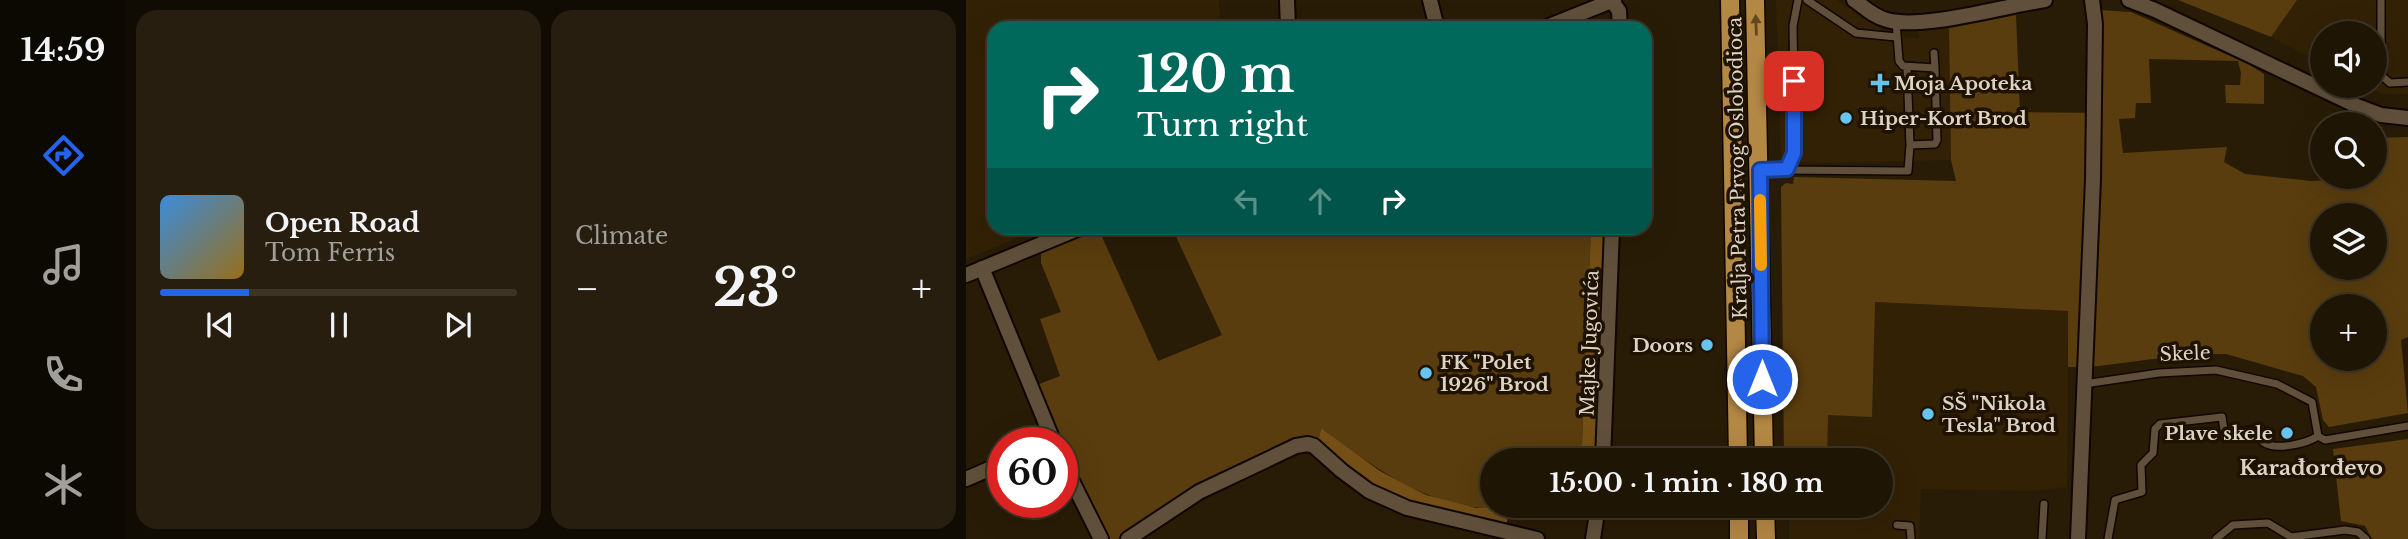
<!DOCTYPE html>
<meta charset="utf-8">
<style>
:root{--surface:#1f1505;--page:#271e0f;--text:#f1f3f6;--muted:#a19f9a;--line:#3c3427;--accent:#2563eb}
body{margin:0;font-family:"Libre Baskerville",serif;background:var(--page);color:var(--text);height:100vh;display:flex;flex-direction:column;font-size:26px;white-space:nowrap}
*{box-sizing:border-box;margin:0}
p{font-size:23px;color:var(--muted)}
.icon{flex:none;width:38px;height:38px;fill:none;stroke:currentColor;stroke-width:2;stroke-linecap:round;stroke-linejoin:round}
.map{position:relative;flex:1;overflow:hidden}
.side{display:flex;flex-direction:column;gap:10px;padding:10px;background:#110c03;width:840px}
.side>*{flex:none}
.hud{position:absolute;left:21px;top:21px;width:665px;height:214px;border-radius:21px;box-shadow:0 7px 28px #0002,0 0 0 2px var(--line);background:#00695c;color:#fff;overflow:hidden}
.fabs{position:absolute;left:1344px;top:21px;display:grid;gap:14px}
.fabs a{display:grid;place-items:center;width:77px;height:77px;border-radius:50%;background:var(--surface);box-shadow:0 7px 28px #0002,0 0 0 2px var(--line);font-size:35px}
.speed{position:absolute;left:21px;top:427px;display:flex;gap:14px;font-size:35px;font-weight:700;text-align:center}
.speed>*{display:grid;place-content:center;width:91px;height:91px;border-radius:50%;background:var(--surface);box-shadow:0 7px 28px #0002,0 0 0 2px var(--line);line-height:1}
.speed .limit{border:10px solid #d22;background:#fff;color:#111}
.pin{position:absolute;display:grid;place-items:center;width:60px;height:60px;color:#fff;margin:-30px;border-radius:14px;box-shadow:0 4px 10px #0006}
.me{position:absolute;width:77px;margin:-38px;rotate:0deg;stroke-linejoin:round;filter:drop-shadow(0 0 5px #0008)}
.turn{display:flex;align-items:center;gap:24px;height:147px;padding:0 35px;font-size:32px}
.turn .icon{width:91px;height:91px;stroke-width:2.5}
.turn b{display:block;font-size:49px;line-height:60px}
.lanes{display:flex;align-items:center;height:66px;padding:0 35px;background:#0003;justify-content:center;gap:35px;direction:ltr}
.lanes .off{opacity:.35}
.big{font-size:52px;font-weight:800;line-height:1.1}
.side .widget{flex:1;display:flex;flex-direction:column;justify-content:center;gap:10px;min-width:0;padding:0 24px;border-radius:21px;background:var(--page)}
.song{display:flex;align-items:center;gap:21px}
.cover{width:84px;height:84px;border-radius:10px;background:linear-gradient(135deg,hsl(210 70% 55%),hsl(40 70% 35%))}
.played{height:7px;border-radius:4px;background:linear-gradient(90deg,var(--accent) 25%,var(--line) 25%)}
.keys{display:flex;justify-content:space-around;direction:ltr}
.heat{display:flex;justify-content:space-between;align-items:center;font-size:38px;direction:ltr}
.side .tiles{flex:1;display:grid;gap:10px;grid-template-columns:repeat(2,1fr)}
.trip{position:absolute;left:514px;top:448px;width:413px;height:70px;border-radius:35px;background:var(--surface);box-shadow:0 7px 28px #0002,0 0 0 2px var(--line);font-weight:800;line-height:70px;text-align:center}
main{display:flex;flex:1;min-height:0}
.menu{display:flex;flex-direction:column;width:126px;justify-content:space-around;align-items:center;background:#0c0802;color:var(--muted)}
.menu .icon{width:49px;height:49px}
.menu .current{color:var(--accent)}
.menu b{font-size:32px;color:var(--text)}
.map>svg:first-child{display:block}
.built{fill:#322105}
.green{fill:#593d0e;fill-rule:evenodd}
.forest{fill:#734f15}
.lines{fill:none;stroke-linecap:round;stroke-linejoin:round}
.lane-casing{stroke:#110600;stroke-width:10}
.street-casing{stroke:#110600;stroke-width:18}
.primary-casing{stroke:#110600;stroke-width:21}
.lane{stroke:#60503b;stroke-width:7}
.street{stroke:#60503b;stroke-width:14}
.primary{stroke:#b38744;stroke-width:18}
.oneway{fill:#62471f}
.route-casing{stroke:#184099;stroke-width:18}
.route{stroke:#2563eb;stroke-width:12}
.slow{stroke:#f59e0b;stroke-width:12}
.poi-dot{fill:#66c4ef;stroke:#1f1201;stroke-width:2.5}
.labels{text-anchor:middle;stroke-width:7;stroke-linejoin:round;paint-order:stroke}
.poi-label{font-size:19px;font-weight:bold;fill:#dcd3c7;stroke:#1f1201;text-anchor:start}
.street-label{font-size:19px;fill:#dcd3c7;stroke:#1f1201}
.neighbourhood-label{font-size:21px;font-weight:bold;fill:#dcd3c7;stroke:#1f1201}
</style>
<main>
<nav class="menu">
<b>14:59</b>
<svg class="icon current" aria-label="directions" viewBox="0 0 24 24"><path d="M12 3l9 9-9 9-9-9zM9 14v-3h6M13 9l2 2-2 2"/></svg>
<svg class="icon" aria-label="music" viewBox="0 0 24 24"><path d="M9 18V5l10-2v13"/><circle cx="6" cy="18" r="3"/><circle cx="16" cy="16" r="3"/></svg>
<svg class="icon" aria-label="phone" viewBox="0 0 24 24"><path d="M5 4h4l2 5-3 2q2 4 5 5l2-3 5 2v4C11 20 4 13 5 4z"/></svg>
<svg class="icon" aria-label="climate" viewBox="0 0 24 24"><path d="M12 3v18M4 7l16 10M4 17L20 7"/></svg>
</nav>
<section class="side">
<div class="tiles">
<div class="widget">
<div class="song"><i class="cover"></i><div><b>Open Road</b><p>Tom Ferris</p></div></div>
<div class="played"></div>
<div class="keys"><svg class="icon" aria-label="previous" viewBox="0 0 24 24"><path d="M18 5L8 12l10 7zM5 5v14"/></svg><svg class="icon" aria-label="pause" viewBox="0 0 24 24"><path d="M8 5v14M16 5v14"/></svg><svg class="icon" aria-label="next" viewBox="0 0 24 24"><path d="M6 5l10 7-10 7zM19 5v14"/></svg></div>
</div>
<div class="widget"><p>Climate</p>
<div class="heat"><a>−</a><b class="big">23°</b><a>+</a></div>
</div>
</div>
</section>
<div class="map">
<svg width="1442" height="539" viewBox="0 0 1442 539">
<rect width="100%" height="100%" fill="#291c07"/>
<path class="built" d="M0,0H253L254,28H28V228H76L0,259Z
M810,0H871L919,32L932,31L940,37L953,38V28H983L985,160L854,163L815,161Z
M1331,0H1442V94H1416L1400,86H1409V33H1356V63L1305,37Z
M863,300L1102,311L1101,487L1066,491L955,489L953,539H823V506H915V460H823Z"/>
<path class="green" d="M1212,0H1331L1305,37Z
M1133,10L1165,12L1282,64L1298,74V104L1260,103L1259,85H1274L1275,73L1272,61L1183,59L1185,103H1170L1169,118L1153,119L1157,153L1261,147L1258,162L1279,174L1346,181L1363,180L1364,177H1409V138L1442,137V337L1435,340L1442,413L1363,427L1357,420L1350,387L1337,376L1260,354H1226L1125,367H1102V311L909,302L906,417L862,415L861,460H818L815,187L820,183L827,184L828,177L990,181L985,160L983,28L1050,15L1054,112L1135,113ZM1356,215H1409V268H1356ZM1356,306H1409V359H1356Z
M132,228L192,361L256,335L206,228H625L616,444L609,460H527V506H549C475,519 412,470 355,428L352,443L344,437L332,438L229,488L152,539H142L119,497L71,385L94,376L74,319L95,312L75,263V252Z
M1442,439V539H1406L1399,526L1375,521L1367,449Z"/>
<path class="forest" d="M625,228H640L631,460H609L616,444Z
M355,428L414,471L460,495L510,508L627,506L625,515L570,507L566,518L542,515L540,528L432,501L385,474L352,443Z"/>
<g class="lines">
<g class="lane-casing">
<path id="lane" d="M841,0L890,33L930,37
M1415,0V69L1417,77L1424,83L1442,82
M930,21L933,61L937,66L969,68L971,140L969,144L944,145
M968,53L969,68
M821,169L829,153L827,26L832,0
M794,170L942,171L944,145L941,68
M1118,384L1193,373L1250,370L1311,384L1346,402L1352,436L1359,440L1442,426
M931,525L944,526L945,539
M1076,539L1078,504
M1142,539L1149,500L1176,492L1175,465L1187,453L1189,429L1194,424L1256,417L1258,430L1263,433L1295,429L1297,442C1309,451 1340,444 1352,436
M1250,539L1267,525L1302,523L1325,537L1379,530L1392,532L1400,539"/>
</g>
<g class="street-casing">
<path id="street" d="M321,0L322,28
M464,0L471,28
M888,0C898,7 908,17 921,20C957,30 1038,6 1079,0
M1163,0L1189,10L1391,106L1415,115L1442,118
M646,1L653,11L654,28
M578,28L648,0
M16,268L88,443
M0,275L114,228
M637,460L646,228
M96,461L135,539
M0,479L37,463
M162,539L233,492L330,446L342,444L348,446L376,471L403,491L441,508L571,539
M627,539L632,506
M1112,539L1127,179L1129,24L1126,0"/>
</g>
<g class="primary-casing">
<path id="primary" d="M764,0L772,460
M789,0L798,460
M773,506V539
M799,506L800,539"/>
</g>
<use href="#lane" class="lane"/>
<use href="#street" class="street"/>
<use href="#primary" class="primary"/>
</g>
<defs><path id="oneway-solid" d="M-6-.8H1V-3.2L6.5 0L1 3.2V.8H-6Z" transform="scale(1.75)"/></defs>
<use class="oneway" href="#oneway-solid" transform="translate(790 25) rotate(-92)"/>
<g class="lines">
<g class="route-casing">
<path id="route" d="M796,379L794,170L821,169L828,153V81"/>
</g>
<use href="#route" class="route"/>
<path class="slow" d="M794,200L795,265"/>
</g>
<g class="poi-dot">
<path d="M910.5 72.5h7v7h7v7h-7v7h-7v-7h-7v-7h7z"/>
<circle cx="880" cy="118" r="7"/>
<circle cx="741" cy="345" r="7"/>
<circle cx="460" cy="373" r="7"/>
<circle cx="962" cy="414" r="7"/>
<circle cx="1321" cy="433" r="7"/>
</g>
<g class="labels">
<g class="poi-label">
<text x="928" y="90">Moja Apoteka</text>
<text x="894" y="125">Hiper-Kort Brod</text>
<text x="727" y="352" text-anchor="end">Doors</text>
<text x="474" y="369">FK "Polet<tspan x="474" dy="22">1926" Brod</tspan></text>
<text x="976" y="410">SŠ "Nikola<tspan x="976" dy="22">Tesla" Brod</tspan></text>
<text x="1307" y="440" text-anchor="end">Plave skele</text>
</g>
<g class="street-label">
<text transform="translate(771 168) rotate(-91)" y="7">Kralja Petra Prvog Oslobodioca</text>
<text transform="translate(623 343) rotate(-88)" y="7">Majke Jugovića</text>
<text transform="translate(1219 353) rotate(-2)" y="7">Skele</text>
</g>
<g class="neighbourhood-label">
<text x="1345" y="475">Karađorđevo</text>
</g>
</g>
</svg>
<div class="fabs">
<a><svg class="icon" aria-label="sound" viewBox="0 0 24 24"><path d="M4 9h4l5-4v14l-5-4H4zM17 9q2 3 0 6"/></svg></a>
<a><svg class="icon" aria-label="search" viewBox="0 0 24 24"><circle cx="10" cy="10" r="6"/><path d="M15 15l6 6"/></svg></a>
<a><svg class="icon" aria-label="layers" viewBox="0 0 24 24"><path d="M12 4l9 5-9 5-9-5zM3 14l9 5 9-5"/></svg></a>
<a>+</a>
</div>
<div class="speed"><div class="limit">60</div></div>
<div class="pin" style="left:828px;top:81px;background:#d93025"><svg class="icon" aria-label="arrive" viewBox="0 0 24 24"><path d="M6 21V4h12l-3 4 3 4H6"/></svg></div>
<svg class="me" style="left:796px;top:379px" viewBox="-20 -20 40 40"><circle r="17" fill="#2563eb" stroke="#fff" stroke-width="3"/><path d="M0-11L8 9 0 5-8 9z" fill="#fff"/></svg>
<div class="trip">15:00 · 1 min · 180 m</div>
<div class="hud">
<div class="turn"><svg class="icon" aria-label="right" viewBox="0 0 24 24"><path d="M7 20v-9h11M14 6l5 5-5 5"/></svg><div><b>120 m</b>Turn right</div></div>
<div class="lanes"><svg class="icon off" aria-label="left" viewBox="0 0 24 24"><path d="M17 20v-9H6M10 6l-5 5 5 5"/></svg><svg class="icon off" aria-label="ahead" viewBox="0 0 24 24"><path d="M12 20V5M6 11l6-6 6 6"/></svg><svg class="icon" aria-label="right" viewBox="0 0 24 24"><path d="M7 20v-9h11M14 6l5 5-5 5"/></svg></div>
</div>
</div>
</main>
